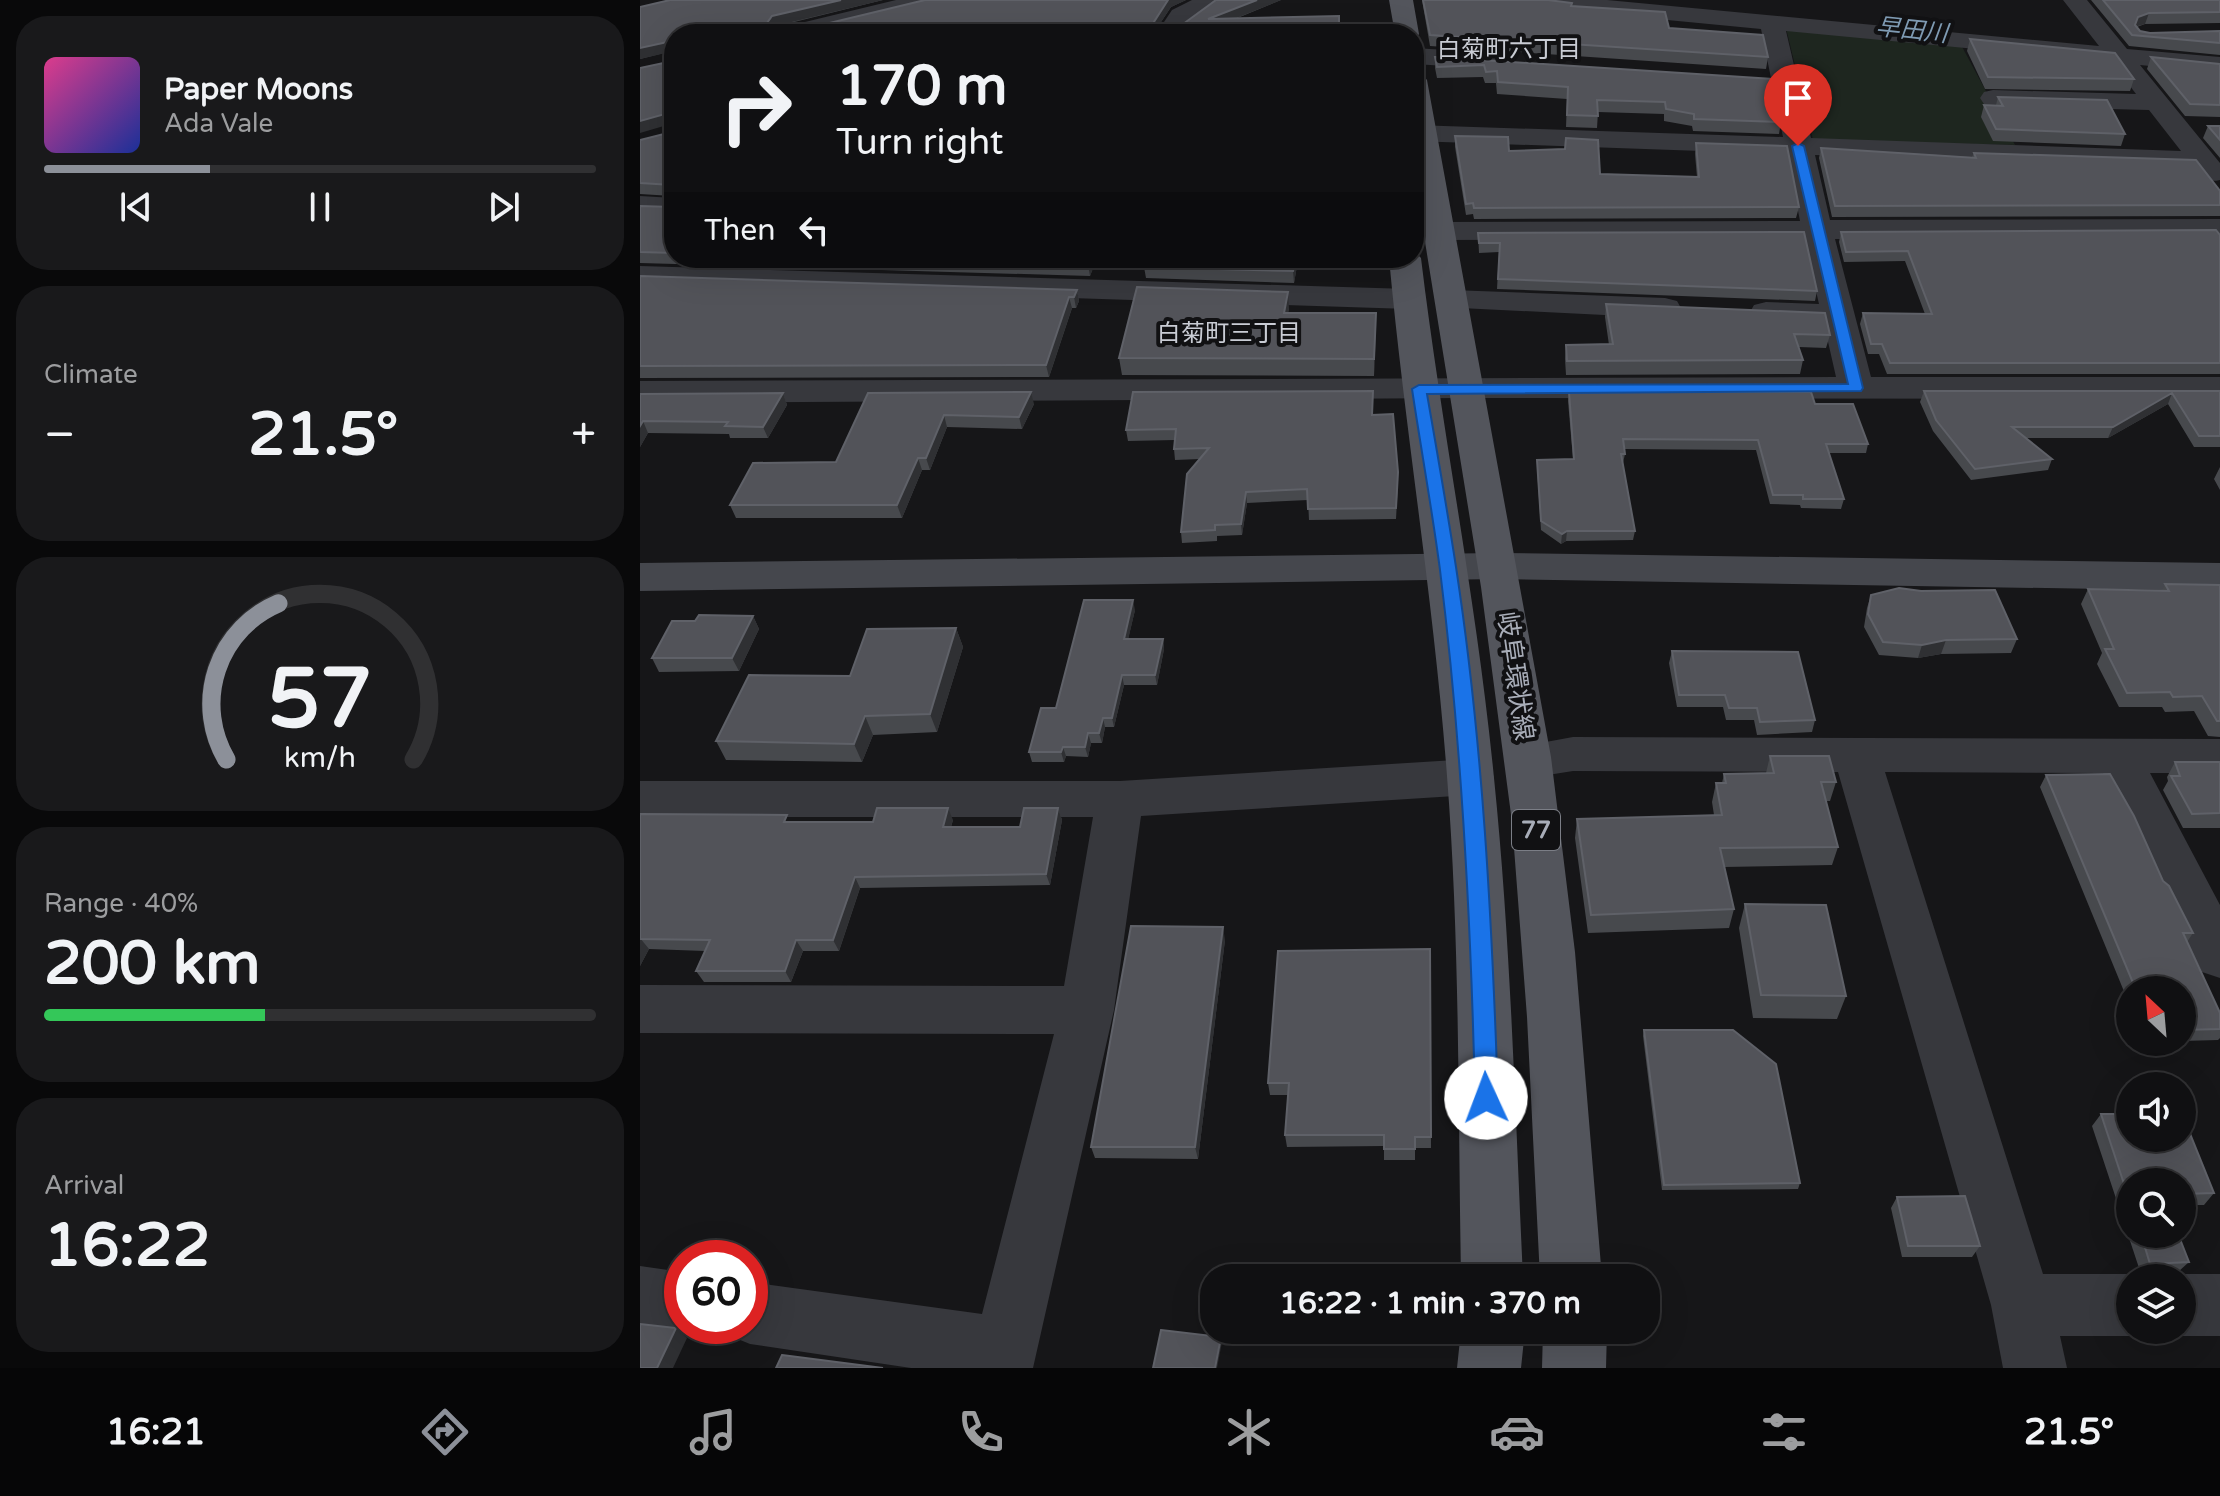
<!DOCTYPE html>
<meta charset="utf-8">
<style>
:root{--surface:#101012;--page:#19191b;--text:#f1f3f6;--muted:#9c9d9f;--line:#303032;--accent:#8c9099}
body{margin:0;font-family:"Varela Round","Noto Sans JP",sans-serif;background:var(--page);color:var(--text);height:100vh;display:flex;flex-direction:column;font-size:30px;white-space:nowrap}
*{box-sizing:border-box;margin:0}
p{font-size:26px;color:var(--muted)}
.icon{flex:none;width:44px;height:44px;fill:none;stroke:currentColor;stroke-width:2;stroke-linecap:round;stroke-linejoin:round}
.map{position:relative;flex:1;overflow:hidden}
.side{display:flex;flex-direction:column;gap:16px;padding:16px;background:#09090a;width:640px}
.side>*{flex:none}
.guide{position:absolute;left:24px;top:24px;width:760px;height:244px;border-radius:32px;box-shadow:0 8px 32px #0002,0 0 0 2px var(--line);background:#101012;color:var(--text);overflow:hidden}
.needle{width:52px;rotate:334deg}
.tools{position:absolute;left:1476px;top:976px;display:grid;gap:16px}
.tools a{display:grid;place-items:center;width:80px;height:80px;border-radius:50%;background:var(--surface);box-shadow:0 8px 32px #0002,0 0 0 2px var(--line);font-size:40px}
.speed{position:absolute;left:24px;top:1240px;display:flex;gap:16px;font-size:40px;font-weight:700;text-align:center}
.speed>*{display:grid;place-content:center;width:104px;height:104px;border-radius:50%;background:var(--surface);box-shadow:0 8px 32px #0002,0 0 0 2px var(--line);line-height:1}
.speed .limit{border:12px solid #d22;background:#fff;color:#111}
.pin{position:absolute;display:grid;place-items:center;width:68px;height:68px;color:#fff;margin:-82px -34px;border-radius:50% 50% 50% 0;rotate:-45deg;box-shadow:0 0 8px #0007}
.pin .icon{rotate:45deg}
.me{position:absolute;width:88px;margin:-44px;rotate:358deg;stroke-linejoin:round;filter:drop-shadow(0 0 6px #0008)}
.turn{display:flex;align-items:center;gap:28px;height:168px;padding:0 40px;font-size:36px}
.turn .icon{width:104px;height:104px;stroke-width:2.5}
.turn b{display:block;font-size:56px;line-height:68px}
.then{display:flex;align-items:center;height:76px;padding:0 40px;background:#0003;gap:16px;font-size:30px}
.big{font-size:60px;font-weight:700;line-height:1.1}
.side .widget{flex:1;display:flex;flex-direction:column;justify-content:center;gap:12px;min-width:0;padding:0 28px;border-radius:32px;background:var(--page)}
.side .dial{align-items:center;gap:0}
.dial svg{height:208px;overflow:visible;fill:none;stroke:var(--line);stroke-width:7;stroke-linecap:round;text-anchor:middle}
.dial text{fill:var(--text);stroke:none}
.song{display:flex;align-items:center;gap:24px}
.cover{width:96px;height:96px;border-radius:12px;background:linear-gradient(135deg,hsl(330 70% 55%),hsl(230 70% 35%))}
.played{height:8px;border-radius:4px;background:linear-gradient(90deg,var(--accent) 30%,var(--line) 30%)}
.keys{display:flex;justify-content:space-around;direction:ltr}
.heat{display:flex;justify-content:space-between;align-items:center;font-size:44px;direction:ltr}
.charge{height:12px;border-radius:6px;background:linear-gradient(90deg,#34c759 40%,var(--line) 0)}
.trip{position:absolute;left:560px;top:1264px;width:460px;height:80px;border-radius:32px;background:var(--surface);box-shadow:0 8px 32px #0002,0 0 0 2px var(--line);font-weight:700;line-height:80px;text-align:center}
.tab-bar{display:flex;height:128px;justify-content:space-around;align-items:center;background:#060607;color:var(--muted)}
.tab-bar .icon{width:56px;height:56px}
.tab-bar .active{color:var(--accent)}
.tab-bar b{font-size:36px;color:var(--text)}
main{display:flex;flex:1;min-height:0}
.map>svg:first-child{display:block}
.green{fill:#1e261f}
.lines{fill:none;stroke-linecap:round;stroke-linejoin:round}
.street{fill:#37383d;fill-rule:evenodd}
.secondary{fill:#45474d;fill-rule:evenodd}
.primary{fill:#53555c;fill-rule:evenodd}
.wall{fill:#47494d}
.shaded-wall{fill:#2f3033}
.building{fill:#525359;stroke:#5f6168;stroke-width:2}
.route{fill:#1a73e8;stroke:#114b97;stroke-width:2}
.labels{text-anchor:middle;stroke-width:8;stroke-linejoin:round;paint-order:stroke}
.far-water-label{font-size:24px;font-style:italic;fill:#7f9bb3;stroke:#111113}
.far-neighbourhood-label{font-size:24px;fill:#c9ccd4;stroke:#111113}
.shield{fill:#111113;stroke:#7b7e86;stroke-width:2}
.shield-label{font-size:24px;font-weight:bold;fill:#a8adb8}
.street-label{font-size:26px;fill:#a8adb8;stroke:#111113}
</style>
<main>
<section class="side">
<div class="widget">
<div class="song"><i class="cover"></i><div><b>Paper Moons</b><p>Ada Vale</p></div></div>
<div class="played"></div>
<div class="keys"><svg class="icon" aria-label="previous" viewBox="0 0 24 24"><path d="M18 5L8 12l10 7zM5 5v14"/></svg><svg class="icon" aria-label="pause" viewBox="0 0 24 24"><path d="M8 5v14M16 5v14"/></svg><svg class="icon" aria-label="next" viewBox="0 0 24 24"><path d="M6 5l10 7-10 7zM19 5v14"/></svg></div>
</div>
<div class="widget"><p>Climate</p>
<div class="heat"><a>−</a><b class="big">21.5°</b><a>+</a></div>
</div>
<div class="widget dial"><svg viewBox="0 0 100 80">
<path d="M14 69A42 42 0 1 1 86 69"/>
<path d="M14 69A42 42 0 0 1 34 9" stroke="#8c9099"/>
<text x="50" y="56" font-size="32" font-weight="700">57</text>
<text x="50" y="72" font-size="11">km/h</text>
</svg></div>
<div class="widget"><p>Range · 40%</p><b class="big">200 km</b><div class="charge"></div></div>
<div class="widget"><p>Arrival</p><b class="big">16:22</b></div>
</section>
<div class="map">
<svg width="1580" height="1368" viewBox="0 0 1580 1368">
<rect width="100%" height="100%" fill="#161618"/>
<path class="green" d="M1146,28L1320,43L1375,145L1173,140Z"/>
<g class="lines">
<path class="street" d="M256,0H297L293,5L175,34H133L136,29Z
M552,0H583C570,16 553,14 540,34H516L532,10Z
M880,0H967L1459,46L1423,0H1447L1487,49L1580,57V73L1500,65L1580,163V180C1567,183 1562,178 1554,168L1175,155L1190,220L1580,219V237L1195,239L1231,377H1580V399L824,398L0,403V381L1196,377L1184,324L1114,319L1110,312L1114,305L1126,302L1179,304L1164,239L797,240L786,237L782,231L786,225L797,222L1160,221L1147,154L774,141V125L1143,137L1121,29L892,7L884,5ZM1146,31L1472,62L1496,94L1353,90L1344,92L1340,98L1344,104L1353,106L1509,110L1541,151L1171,138Z
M774,48L855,53L864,56L868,61L864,66L855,69L774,64Z
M0,196L34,198V216L0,214Z
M0,266L769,289L780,292L785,299L780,306L769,309L0,284Z
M811,290L1025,298L1037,301L1041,308L1037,315L1025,318L800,307L795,300L800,293Z
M933,737L1580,739V773H1510L1580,905V978L1562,972L1463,773L1245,772L1403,1274H1490L1501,1278H1490V1330H1505L1490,1336H1420L1427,1368H1363L1351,1305L1198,772L933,771L889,778L873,772L866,760L873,748Z
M831,759L848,764L854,777L848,790L831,795L501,816L474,1010L393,1368H271L110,1344L88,1335L84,1326H110V1282L342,1314L414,1034L0,1033V985L424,986L453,817H0V781H480Z
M0,1266L42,1272V1326H62L42,1334L0,1328Z
M1542,1274H1580V1336H1542L1527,1330H1542V1278H1531Z"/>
<path class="secondary" d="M860,553L1580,563V591L860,579L0,591V563Z"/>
<path class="primary" d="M749,0H773L779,34L776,39L774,34H755Z
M774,72L783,75L787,80L911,757L935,952L962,1278H900L887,1017L872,822L841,587L774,174Z
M774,251L781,258C802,432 837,603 854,778C871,944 875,1111 883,1278H821C818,1111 820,942 807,776C794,602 765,431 749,258H774Z
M821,1330H885L881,1368H817Z
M903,1330H967L966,1368H902Z"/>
</g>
<path class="wall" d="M30,0H243L134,27H173L285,0H546L531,7L519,25L539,27L576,0H641L595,19L699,34H34V258H457L450,276L0,263V206L32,207V196L0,194V140L32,132L33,61L32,51L0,59V7Z
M782,0H908L932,3V6L1029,28L1128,57L1126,69L790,46Z
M1451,0H1580V23L1505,24L1497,27L1500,31L1510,33L1580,31V55L1489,46Z
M1330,39L1494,79L1490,91L1345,89L1327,51Z
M795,57L1133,79L1141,122L1139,134L1053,131L1052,126L1024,121V114L958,112L957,128L926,127L927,99L857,94L856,83H845L843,77L797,78L795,68Z
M1511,57L1580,64V117L1545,116L1507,69Z
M1358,97L1485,134L1481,146L1353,141L1341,117L1344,105H1356Z
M1568,126H1580V158L1563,138Z
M815,136L960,174L1057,177L1055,154L1056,143L1159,207L1156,218L834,219L833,214L826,215L815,147Z
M1181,148L1332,157L1334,153L1580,191V216L1192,217L1179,158Z
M1201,232L1580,235V374H1247L1239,354H1228L1220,324L1223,313L1285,314L1265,261L1204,262L1199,242Z
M838,233L1177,291L1175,301L857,289L859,252L839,253Z
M507,258H696V267L657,266L654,283L506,278L504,267Z
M0,276L437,290L439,301L436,308H432L409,377L0,378Z
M966,304L1190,335L1186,348L1159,347L1163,360L1160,374L926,375L925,359L926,345H969L965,317Z
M649,308L648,313H736L734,376L482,375L479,358Z
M733,391V415L758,483L756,519L669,520L668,500L607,503L602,535L577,536V541L542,543L541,532L560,459L535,460L534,449L535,440L488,441L486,430Z
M1284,391H1580V447H1554L1528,404L1468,438H1386L1412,459L1408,470L1331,480L1293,431L1280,402Z
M929,392L1175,404L1228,444L1226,453H1189L1204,499L1201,509L1161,508L1160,505L1130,504L1116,450L984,449L985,454L983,463L995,531L993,540L926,541L921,544L901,530L897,469V460L933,459L928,401Z
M143,393L147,405L128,438H90L89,434L8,433L0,447V394Z
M228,393L394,404L382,429L307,427L290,470H282L262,518H96L90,505L196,462Z
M1580,467V490L1574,479Z
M1525,584L1580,585V737L1568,736L1554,711L1525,712L1522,707H1479L1457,664L1462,653L1441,604L1448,589L1522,590Z
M1231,595L1377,639L1371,653L1301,654L1278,658L1239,655L1224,627L1227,608Z
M495,610L488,639H523L524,649L517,685H484L474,727H465L462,743H451L448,757L426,756L424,762H392L389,752L416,708Z
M113,616L119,629L99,671L19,672L12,658L55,621Z
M316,628L323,647L297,732L233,735L222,762L86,760L76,741L210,676Z
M1032,651L1175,720L1172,732L1117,735L1114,720H1086L1083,707H1037L1029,663Z
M1130,756L1196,782L1190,801H1186L1198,847L1192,865L1084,867L1094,909L1089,928L948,933L935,838L937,819L1074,815L1072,802L1076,783H1082L1084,774L1126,773Z
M1535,762H1580V828H1543L1523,790L1528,781L1527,777Z
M1406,775L1523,881L1553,933L1547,942L1580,1013V1038L1578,1040L1542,1041V990H1490V1006L1400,787Z
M418,808L422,820L410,885L220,888L199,951H163L151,982H64L56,971L65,951L9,949L0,966V814L150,822L313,820L311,827H380Z
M1105,904L1206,996L1197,1019L1113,1018L1099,928Z
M585,940L558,1159L455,1158L451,1147Z
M790,949L791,1148H775V1160H744V1146L647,1147L645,1135L648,1095H630L628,1083Z
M1004,1030L1160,1183L1158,1189L1022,1190L1003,1036Z
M1461,1114L1574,1193L1564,1205H1542V1182H1490V1234H1538L1549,1262L1538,1272L1501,1274L1452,1126Z
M1257,1197L1340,1246L1332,1257H1262L1251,1208Z"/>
<path class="shaded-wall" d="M201,0H243L135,26L130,32L127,23L132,16Z
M528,0H546L531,7L513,34L512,25Z
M617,0H641L569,29L568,19Z
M1509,13L1505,24L1494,27L1498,17Z
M32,41L34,51L0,59V48Z
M32,112L34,123L0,133V121Z
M451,258H457L450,276L448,265Z
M656,258L657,266L654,283L653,271Z
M437,290L439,301L436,308L434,297Z
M648,292L649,308L645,330L644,313Z
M429,297L432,308L409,377L406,365Z
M736,313V329L734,376V359Z
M391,392L394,404L382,429L379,417Z
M143,393L147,405L128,438L123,427Z
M1532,393L1528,404L1468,438L1473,427Z
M304,415L307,427L290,470L286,458Z
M3,421L8,433L0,447V426Z
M278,458L282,470L262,518L257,505Z
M606,492L607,503L602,535L601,524Z
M927,531L926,541L921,544L922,534Z
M493,600L495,610L486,649L484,639Z
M113,616L119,629L99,671L92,658Z
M316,628L323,647L297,732L290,714Z
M523,639L524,649L517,685L515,675Z
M1306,640L1301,654L1278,658L1282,645Z
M482,675L484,685L474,727L472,718Z
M225,716L233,735L222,762L214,744Z
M463,718L465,727L462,743L459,733Z
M448,733L451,743L448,757L445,747Z
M423,747L426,756L424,762L421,752Z
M308,808L313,820L307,839L303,827Z
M418,808L422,820L410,885L406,874Z
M215,877L220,888L199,951L193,940Z
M583,927L585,940L558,1159L555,1147Z
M0,938L9,949L0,966Z
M156,940L163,951L151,982L145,971Z
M36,1328L47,1338L33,1368H17Z
M581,1337L582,1342L577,1368H575Z"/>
<path class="building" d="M30,0H201L132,16L127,23L130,27H173L285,0H528L512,25L539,27L576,0H617L568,19L699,16V34H34V253L0,252V206L32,207V185L0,183V140L32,132V112L0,121V68L33,61L32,41L0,48V7Z
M783,0H908L932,3L931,6L1025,12L1029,28L1123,35L1128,57L790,35Z
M1463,0H1580V12L1509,13L1498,17L1495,25L1500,31L1510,33L1580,31V43L1492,35Z
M1330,39L1475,53L1494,79L1348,77Z
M795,57L1133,79L1141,122L1054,119V114L1026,109L1025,102L957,100L958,116L927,115L928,87L858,82L857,71L846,72L844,65L797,67Z
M1511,57L1580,64V105L1550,104Z
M1358,97L1467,100L1485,134L1356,129L1344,105L1363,106Z
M1568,126H1580V140Z
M815,136L868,137L869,151L925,149L926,138L958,140L960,174L1059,177L1056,143L1147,146L1159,207L834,208L833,203L826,204Z
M1181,148L1336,158L1334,153L1556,160L1580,191V205L1195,206Z
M1576,230L1580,235V363H1250L1242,344H1231L1223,313L1292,314L1268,251L1206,252L1201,232Z
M1164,232L1177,291L858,279L860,243H839L838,233Z
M201,258H451L448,265Z
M507,258H656L653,271L504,267Z
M0,276L437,290L434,297H429L406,365L0,366Z
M497,287L648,292L644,313H736L734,359L479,358Z
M966,304L1185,313L1190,335L1154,334L1163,360L927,361L926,345L973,344Z
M733,391L732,415L753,414L758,472L756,508L668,509L667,489L606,492L601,524L575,525V530L541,532L547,474L569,448L534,449L536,429L486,430L493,392Z
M1284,391H1580V436H1559L1532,393L1473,427H1372L1412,459L1335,469L1296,420Z
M391,392L379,417L304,415L286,458H278L257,505H90L113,463L196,462L228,393Z
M929,392H1171L1175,404H1213L1228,444H1186L1204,499H1163V495H1133L1118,440L983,439L985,454H981L995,531H927L922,534L901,521L897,460L934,459Z
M143,393L123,427L85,426L88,422L3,421L0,426V394Z
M1525,584L1580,585V721H1577L1562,696L1533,697L1530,692L1487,693L1465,649H1474L1448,589L1529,591Z
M1259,588L1281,591L1355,590L1377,639L1306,640L1282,645L1243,642L1228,614L1231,595Z
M444,600H493L484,639H523L515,675H482L472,718H463L459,733H448L445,747H423L421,752H389L401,708H416Z
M59,615L113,616L92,658H12L32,621H55Z
M316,628L290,714L225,716L214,744L76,741L109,675L210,676L227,629Z
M1032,651L1158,652L1175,720L1120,722L1117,708H1089L1085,695H1039Z
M1130,756H1189L1196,782H1181L1198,847L1080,848L1094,909L951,915L937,819L1082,815L1076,783H1086L1084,774L1134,773Z
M1535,762H1580V813L1552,814L1531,776H1540Z
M1470,774L1494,816L1523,881L1529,886L1553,933H1543L1580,1013V1029L1542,1030V990H1496L1406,775Z
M237,808H308L303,827H380L384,808H418L406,874L215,877L193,940H156L145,971H56L70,940L0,939V814L147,815L144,822H233Z
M1105,904L1186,905L1206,996L1121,995Z
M491,926L583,927L555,1147H451Z
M790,949L791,1137H775V1149H744V1135H645L649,1083H628L638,951Z
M1004,1030H1093L1136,1064L1160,1183L1024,1185Z
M1461,1114H1490V1138H1542V1114L1574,1193L1542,1194V1182H1490V1202Z
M1325,1196L1340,1246H1268L1257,1197Z
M1501,1234H1538L1549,1262L1510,1264Z
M0,1324L36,1328L17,1368H0Z
M521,1330L581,1337L575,1368H513Z
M142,1355L243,1368H136Z"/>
<path class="route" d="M1158,143L1164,146L1223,388L1221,391L787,394C797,451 807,509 816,567C843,743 852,921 858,1098L855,1106L846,1109L838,1106L835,1098C831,922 822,745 800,570C792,509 781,449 772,389L779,385L1208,384L1152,146Z"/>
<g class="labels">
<g class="far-water-label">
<text transform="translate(1272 30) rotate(6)" y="8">早田川</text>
</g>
<g class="far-neighbourhood-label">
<text x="869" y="57">白菊町六丁目</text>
<text x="589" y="341">白菊町三丁目</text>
</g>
<rect class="shield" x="872" y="810" width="48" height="40" rx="6"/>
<g class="shield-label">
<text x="896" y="838">77</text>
</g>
<g class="street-label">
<text transform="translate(876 676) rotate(82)" y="9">岐阜環状線</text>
</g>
</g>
</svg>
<div class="tools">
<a><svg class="needle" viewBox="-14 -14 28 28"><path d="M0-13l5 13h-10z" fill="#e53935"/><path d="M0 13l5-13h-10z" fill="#9c9d9f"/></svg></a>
<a><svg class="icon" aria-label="sound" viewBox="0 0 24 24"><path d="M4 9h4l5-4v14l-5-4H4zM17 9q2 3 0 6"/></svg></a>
<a><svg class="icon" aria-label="search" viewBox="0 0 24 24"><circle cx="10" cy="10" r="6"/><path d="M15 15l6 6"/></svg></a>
<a><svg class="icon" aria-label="layers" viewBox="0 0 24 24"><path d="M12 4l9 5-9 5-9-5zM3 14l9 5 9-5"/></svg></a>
</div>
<div class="speed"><div class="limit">60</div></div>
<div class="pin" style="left:1158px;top:146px;background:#d93025"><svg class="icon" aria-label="arrive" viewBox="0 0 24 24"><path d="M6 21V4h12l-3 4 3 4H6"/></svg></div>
<svg class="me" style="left:846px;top:1098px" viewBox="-20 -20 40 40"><circle r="19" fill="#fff"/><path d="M0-13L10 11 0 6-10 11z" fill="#1a73e8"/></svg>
<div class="trip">16:22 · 1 min · 370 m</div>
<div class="guide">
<div class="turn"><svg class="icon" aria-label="right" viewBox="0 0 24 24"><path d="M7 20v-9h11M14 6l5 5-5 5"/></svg><div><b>170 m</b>Turn right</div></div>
<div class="then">Then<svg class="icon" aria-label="left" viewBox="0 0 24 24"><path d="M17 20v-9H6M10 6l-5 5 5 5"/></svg></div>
</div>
</div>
</main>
<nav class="tab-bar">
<b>16:21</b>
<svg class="icon active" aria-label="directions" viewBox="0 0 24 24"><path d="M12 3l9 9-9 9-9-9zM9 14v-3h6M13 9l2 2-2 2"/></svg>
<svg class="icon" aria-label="music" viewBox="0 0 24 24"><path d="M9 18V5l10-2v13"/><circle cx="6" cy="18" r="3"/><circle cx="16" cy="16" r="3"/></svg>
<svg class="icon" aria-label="phone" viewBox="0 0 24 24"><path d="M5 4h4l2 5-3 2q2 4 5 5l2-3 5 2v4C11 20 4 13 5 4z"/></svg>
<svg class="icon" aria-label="climate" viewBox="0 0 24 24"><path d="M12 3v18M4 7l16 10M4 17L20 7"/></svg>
<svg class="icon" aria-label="car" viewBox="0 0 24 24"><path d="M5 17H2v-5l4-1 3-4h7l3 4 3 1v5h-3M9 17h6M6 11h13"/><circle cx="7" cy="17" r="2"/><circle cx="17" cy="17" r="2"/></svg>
<svg class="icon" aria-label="filters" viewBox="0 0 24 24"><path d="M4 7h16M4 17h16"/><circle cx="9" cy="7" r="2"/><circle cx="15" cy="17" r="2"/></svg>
<b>21.5°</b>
</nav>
